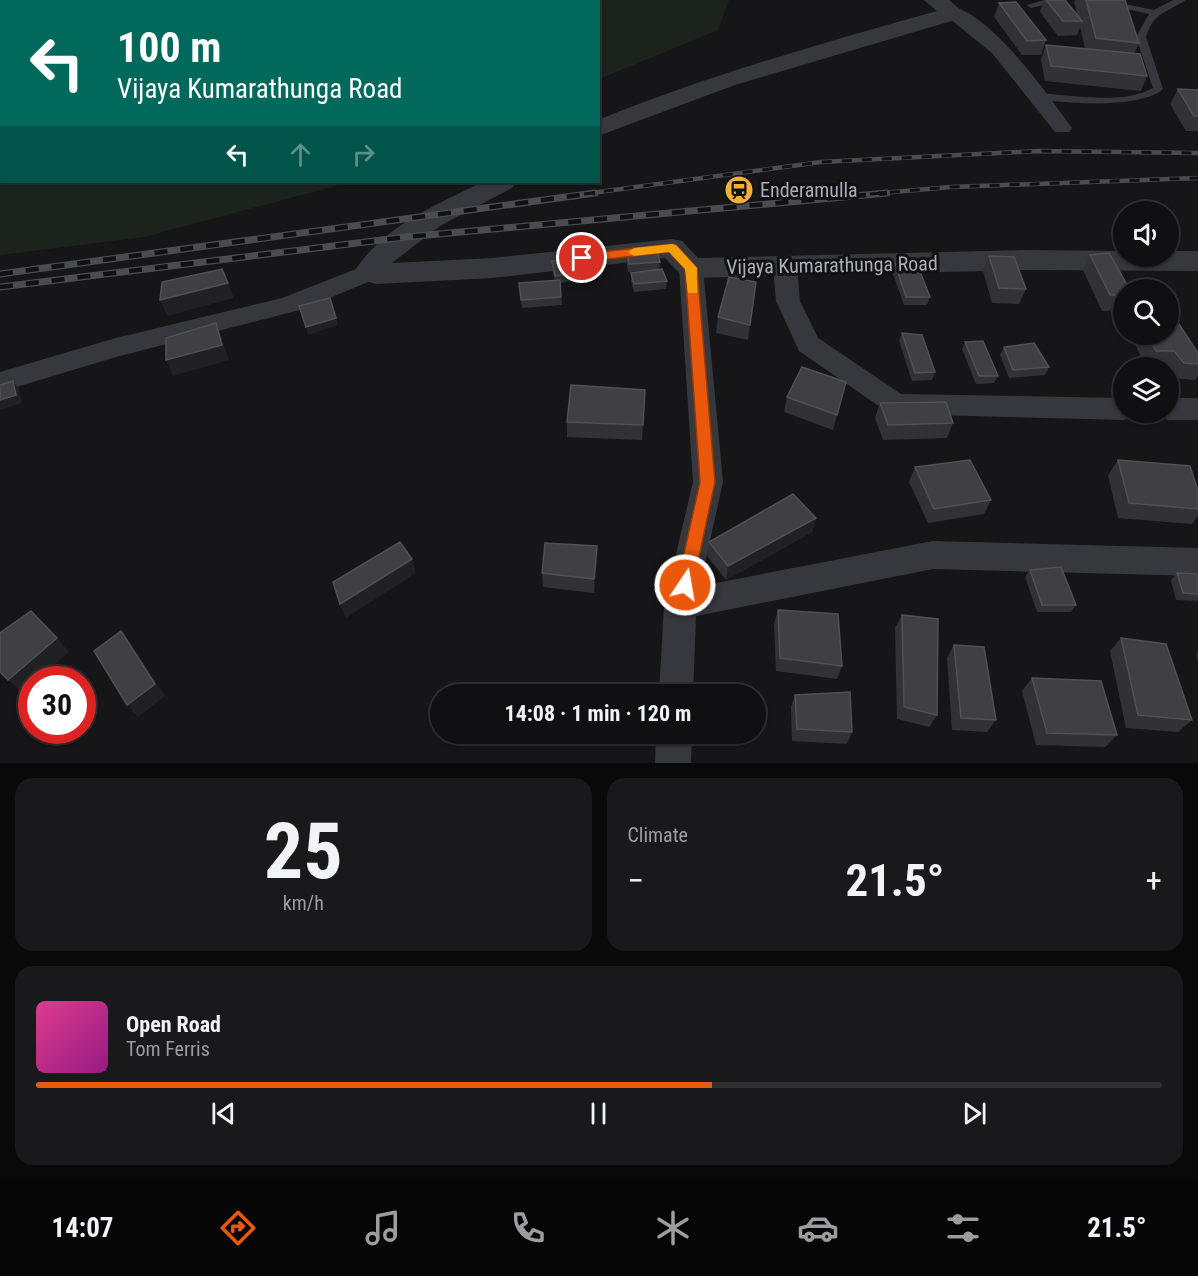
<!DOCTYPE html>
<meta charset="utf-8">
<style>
:root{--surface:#101012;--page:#19191b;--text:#f1f3f6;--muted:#9c9d9f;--line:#303032;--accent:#ea580c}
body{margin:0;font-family:"Roboto Condensed",sans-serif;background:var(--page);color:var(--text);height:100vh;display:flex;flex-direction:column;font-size:22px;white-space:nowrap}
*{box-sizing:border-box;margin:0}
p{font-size:20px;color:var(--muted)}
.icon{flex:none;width:33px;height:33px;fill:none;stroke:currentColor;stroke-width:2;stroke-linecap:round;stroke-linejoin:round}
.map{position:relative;height:763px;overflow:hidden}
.details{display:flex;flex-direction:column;gap:15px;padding:15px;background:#09090a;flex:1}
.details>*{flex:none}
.banner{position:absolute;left:0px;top:0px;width:600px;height:183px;box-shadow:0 2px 4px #0004,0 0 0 2px var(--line);background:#00695c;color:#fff;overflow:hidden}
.fabs{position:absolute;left:1113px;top:201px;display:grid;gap:12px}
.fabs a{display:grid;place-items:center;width:66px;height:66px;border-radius:50%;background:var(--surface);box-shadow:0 2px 4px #0004,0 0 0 2px var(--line);font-size:30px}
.speed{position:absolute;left:18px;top:666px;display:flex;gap:12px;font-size:30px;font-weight:700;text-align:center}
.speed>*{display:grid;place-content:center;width:78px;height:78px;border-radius:50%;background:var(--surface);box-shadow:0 2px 4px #0004,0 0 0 2px var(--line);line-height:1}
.speed .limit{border:9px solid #d22;background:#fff;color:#111}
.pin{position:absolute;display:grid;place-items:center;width:51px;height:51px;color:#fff;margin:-26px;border:3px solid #fff;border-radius:50%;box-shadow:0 2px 6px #0007}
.me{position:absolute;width:66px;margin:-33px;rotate:12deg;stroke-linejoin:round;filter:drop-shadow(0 0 4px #0008)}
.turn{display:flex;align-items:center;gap:21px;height:126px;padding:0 18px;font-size:27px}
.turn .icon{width:78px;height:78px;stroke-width:2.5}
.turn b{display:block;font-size:42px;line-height:51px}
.lanes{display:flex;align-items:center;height:57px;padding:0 18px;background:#0003;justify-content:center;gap:30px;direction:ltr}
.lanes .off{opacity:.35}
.big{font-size:45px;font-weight:700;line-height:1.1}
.details .widget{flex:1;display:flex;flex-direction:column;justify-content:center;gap:9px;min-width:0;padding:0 21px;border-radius:18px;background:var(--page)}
.details .dial{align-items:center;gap:0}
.dial b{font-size:78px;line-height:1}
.song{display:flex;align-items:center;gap:18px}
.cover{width:72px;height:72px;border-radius:9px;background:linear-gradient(135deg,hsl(330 70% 55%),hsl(310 70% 35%))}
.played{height:6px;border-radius:3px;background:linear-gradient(90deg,var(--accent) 60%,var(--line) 60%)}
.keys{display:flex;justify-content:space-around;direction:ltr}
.heat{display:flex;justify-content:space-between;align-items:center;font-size:33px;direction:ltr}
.details .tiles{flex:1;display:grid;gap:15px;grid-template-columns:1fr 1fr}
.widget:last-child{grid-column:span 2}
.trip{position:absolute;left:430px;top:684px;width:336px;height:60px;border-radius:30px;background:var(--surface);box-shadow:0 2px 4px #0004,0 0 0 2px var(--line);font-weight:700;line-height:60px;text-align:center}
.menu{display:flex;height:96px;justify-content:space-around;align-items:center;background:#060607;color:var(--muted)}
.menu .icon{width:42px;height:42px}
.menu .selected{color:var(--accent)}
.menu b{font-size:27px;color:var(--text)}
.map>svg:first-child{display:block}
.green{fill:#1c231d}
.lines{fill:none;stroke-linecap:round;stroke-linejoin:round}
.service{fill:#37383d;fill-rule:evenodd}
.minor{fill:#37383d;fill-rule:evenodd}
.tertiary{fill:#37383d;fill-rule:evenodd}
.rail-far1-casing{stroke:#4a4c52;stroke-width:4.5}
.rail-casing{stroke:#4a4c52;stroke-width:7}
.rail-far1{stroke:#111113;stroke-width:3;stroke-dasharray:10;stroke-linecap:butt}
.rail{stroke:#111113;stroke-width:4.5;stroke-dasharray:13;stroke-linecap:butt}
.wall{fill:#323236}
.shaded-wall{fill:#212124}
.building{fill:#3f3f44;stroke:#4f5156;stroke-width:1.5}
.route{fill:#ea580c;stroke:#983908;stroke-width:1.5}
.slow{fill:#f59e0b}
.labels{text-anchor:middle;stroke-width:6;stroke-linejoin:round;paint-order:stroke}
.poi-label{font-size:20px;fill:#a8adb8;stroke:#111113;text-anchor:start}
.street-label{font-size:20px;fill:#a8adb8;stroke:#111113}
</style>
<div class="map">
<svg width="1198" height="763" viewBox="0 0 1198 763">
<rect width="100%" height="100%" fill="#161618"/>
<path class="green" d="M0,0H729L718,30L599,79L598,2H2V182H350L144,237L0,255Z"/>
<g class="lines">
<path class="service" d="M1045,0H1064L1031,8L1027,5Z
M1088,0H1105L1154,10L1173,0H1186C1167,13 1154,11 1146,37L1163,89C1142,109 1062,104 1034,98V94L1037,93C1071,95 1123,105 1153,88L1136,37L1149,14Z"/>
<path class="minor" d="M951,6C993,16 1044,90 1069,124L1072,128L1069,132H1055L992,53L945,15L942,11Z
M691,260L700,262L703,268L723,482L700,586L933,541L1198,548V576L933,569L696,616L693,694H659L664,605L693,482L679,268L682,262Z
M785,260L794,262L797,268L800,301L818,338L901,394L1124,398V412H1136L1134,416L1124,420L896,414L886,411L799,351L776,301L773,268L776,262Z
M369,264L378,266L381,272L378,278L300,310L116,357L0,392V372L116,338L282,298Z
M1168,398H1198V420H1168L1158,416L1156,412H1168Z
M656,734H692L691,763H655Z"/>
<path class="tertiary" d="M924,0H949L962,11L955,20L735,85L598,136V120C709,75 823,43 937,11Z
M483,182H516L512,188L440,226L392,263L492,258L672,239L682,241L698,258L1024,250L1124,251V256H1168V251H1198V271L1024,270L691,278L681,275L665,258L492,278L376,284L359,279L354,272C382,227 437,204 483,182Z"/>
<g class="rail-far1-casing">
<path id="rail-far1" d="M584,194L821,162L1039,151L1198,153
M870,194L951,187L1198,178"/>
</g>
<g class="rail-casing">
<path id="rail" d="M0,274L595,193
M0,287L406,237L887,193"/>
</g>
<use href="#rail-far1" class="rail-far1"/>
<use href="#rail" class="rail"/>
</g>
<path class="wall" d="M1044,0H1065L1077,13L1074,2L1075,0H1125L1139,43L1134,54L1147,76L1141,91L1045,81L1041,59L1046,45L1085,49L1080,27L1077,35L1058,36L1040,12Z
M999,3L1046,40L1041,55H1022L994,17Z
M1178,89L1198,90V131H1186L1170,104Z
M626,250L660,262L659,269L667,281L666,289L634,292L631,281V273L653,270L628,272L626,258Z
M1090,255L1124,290V310L1102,311L1083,270Z
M989,256L1026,289L1019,304L992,303L983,271Z
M552,261L586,272L587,279L560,283L562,305L522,308L519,283L555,281L552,269Z
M895,263L930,297L927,305H904L892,271Z
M718,317L750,325L748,340L716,333Z
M902,333L935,372L932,380L912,381L899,341Z
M1130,334H1168L1198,353V376L1195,380L1173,378L1168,372V368H1165L1164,366L1146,367Z
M965,342L998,376L994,383L976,384L962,349Z
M1004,347L1049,367L1045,375L1009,378L1000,355Z
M846,382L833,430L784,412L787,397Z
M645,390L642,440L567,437V422Z
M880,403L953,423L947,438L883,440L875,418Z
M1118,460L1198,491V516L1192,524L1118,518L1108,475Z
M915,467L991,500L984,514L928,523L909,482Z
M816,518L812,532L726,580L707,556L709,542Z
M597,546V560L594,593L543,587L542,573Z
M1030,570L1076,605L1071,612H1037L1025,577Z
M1177,573L1198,574V601L1176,600L1171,580Z
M778,610L842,666L837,679L776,671L774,624Z
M902,615L937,715L929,727L897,719L895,628Z
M1121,638L1192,720L1178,732L1126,728L1110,651Z
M954,645L996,720L987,732L952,730L947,658Z
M1198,652V662L1196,654Z
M1032,678L1117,735L1105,747L1036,745L1022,691Z
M795,695L852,732L847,744L792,741L791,707Z"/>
<path class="shaded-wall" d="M228,283L234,298L167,316L160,300Z
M330,298L338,325L308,335L306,327Z
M216,323L222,339L229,360L173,376L166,360Z
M13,381L19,389L22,403L0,410V400Z
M816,518L812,532L726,580L728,566Z
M597,546V560L594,593V579Z
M412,559L416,573L346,618L340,604Z
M121,631L131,644L165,696L138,717L127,705Z
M57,638L69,652L36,680H32V684L22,692L8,680Z"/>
<path class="building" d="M1046,0H1065L1082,21H1063Z
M1086,0H1125L1139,43L1096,38Z
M1016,2L1046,40L1027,41L999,3Z
M1046,45L1140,54L1147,76L1051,66Z
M1178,89L1198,90V116H1194Z
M656,248L660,262L629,264L626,250Z
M1109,253L1130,290H1124V295H1110L1090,255Z
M989,256L1014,257L1026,289L999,288Z
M583,257L586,272L555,276L552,261Z
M895,263L917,264L930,297H906Z
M222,269L228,283L160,300L162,282Z
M662,269L667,281L634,284L631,273Z
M729,277L756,282L750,325L718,317Z
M560,280L561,297L521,300L519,283Z
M330,298L336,318L306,327L299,306Z
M1168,312H1171L1198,353V364L1184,363L1174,351H1156L1147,334H1168Z
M216,323L222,345L166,360V338Z
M902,333L922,335L935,372L915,373Z
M983,341L998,376H979L965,342Z
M1034,343L1049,367L1013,370L1004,347Z
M802,367L846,382L837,415L787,397Z
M13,381L16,395L0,400V385Z
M571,385L645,390L643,425L567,422Z
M946,402L953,423L888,425L880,403Z
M970,460L991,500L934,509L915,467Z
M1118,460L1190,466L1198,491V509L1129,503Z
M793,494L816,518L728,566L709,542Z
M400,542L412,559L340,604L333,582Z
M545,543L597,546L594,579L542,573Z
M1061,567L1076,605H1042L1030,570Z
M1177,573L1198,574V594L1183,593Z
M778,610L838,614L842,666L780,658Z
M31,611L57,638L8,680L0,672V633Z
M902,615L938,619L937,715L904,707Z
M121,631L155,684L127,705L94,651Z
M1121,638L1166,644L1192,720L1138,715Z
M954,645L984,647L996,720L961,718Z
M1032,678L1101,681L1117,735L1047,733Z
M850,692L852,732L797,729L795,695Z"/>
<path class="route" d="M672,244L676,245L697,268L715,482L693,585L691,590L685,592L679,590L677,585L700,482L685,269L669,252L582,262L576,258L582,254Z"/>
<path class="slow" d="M672,244L676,245L697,268V293H688L685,269L669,252L634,256L628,252L634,248Z"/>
<defs>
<g id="station-disc" transform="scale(1.5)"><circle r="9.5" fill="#f2b134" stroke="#111113"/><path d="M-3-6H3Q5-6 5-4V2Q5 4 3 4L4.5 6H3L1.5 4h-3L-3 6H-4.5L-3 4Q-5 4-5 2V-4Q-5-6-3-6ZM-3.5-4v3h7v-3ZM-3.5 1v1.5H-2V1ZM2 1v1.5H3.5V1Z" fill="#111"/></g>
</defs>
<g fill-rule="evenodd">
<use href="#station-disc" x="739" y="190"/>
</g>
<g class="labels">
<g class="poi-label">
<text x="760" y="197">Enderamulla</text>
</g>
<g class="street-label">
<text transform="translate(832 265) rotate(-1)" y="7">Vijaya Kumarathunga Road</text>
</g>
</g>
</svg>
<div class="fabs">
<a><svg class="icon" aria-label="sound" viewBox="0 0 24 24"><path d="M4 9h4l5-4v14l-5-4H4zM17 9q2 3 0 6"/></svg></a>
<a><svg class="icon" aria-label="search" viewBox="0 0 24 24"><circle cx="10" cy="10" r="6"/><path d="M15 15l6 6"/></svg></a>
<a><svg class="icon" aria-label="layers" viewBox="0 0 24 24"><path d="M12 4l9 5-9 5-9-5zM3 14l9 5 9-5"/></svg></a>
</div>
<div class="speed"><div class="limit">30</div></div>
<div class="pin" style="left:582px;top:258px;background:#d93025"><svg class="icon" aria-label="arrive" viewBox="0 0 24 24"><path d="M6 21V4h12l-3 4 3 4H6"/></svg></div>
<svg class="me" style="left:685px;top:585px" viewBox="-20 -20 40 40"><circle r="17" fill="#ea580c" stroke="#fff" stroke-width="3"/><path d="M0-11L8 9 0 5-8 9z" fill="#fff"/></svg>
<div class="trip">14:08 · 1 min · 120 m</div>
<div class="banner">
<div class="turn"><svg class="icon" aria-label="left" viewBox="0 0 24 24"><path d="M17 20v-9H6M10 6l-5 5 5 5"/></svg><div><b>100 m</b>Vijaya Kumarathunga Road</div></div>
<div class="lanes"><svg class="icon" aria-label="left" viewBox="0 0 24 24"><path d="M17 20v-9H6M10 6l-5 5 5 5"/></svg><svg class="icon off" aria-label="ahead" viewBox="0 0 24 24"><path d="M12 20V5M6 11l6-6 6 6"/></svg><svg class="icon off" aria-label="right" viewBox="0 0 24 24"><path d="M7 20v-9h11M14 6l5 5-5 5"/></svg></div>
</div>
</div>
<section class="details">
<div class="tiles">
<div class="widget dial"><b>25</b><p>km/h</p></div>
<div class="widget"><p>Climate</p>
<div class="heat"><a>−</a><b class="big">21.5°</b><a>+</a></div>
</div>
<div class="widget">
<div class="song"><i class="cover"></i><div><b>Open Road</b><p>Tom Ferris</p></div></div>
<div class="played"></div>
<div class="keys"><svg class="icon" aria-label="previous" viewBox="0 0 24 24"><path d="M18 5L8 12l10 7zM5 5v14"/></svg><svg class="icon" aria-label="pause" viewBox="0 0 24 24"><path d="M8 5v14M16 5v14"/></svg><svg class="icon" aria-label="next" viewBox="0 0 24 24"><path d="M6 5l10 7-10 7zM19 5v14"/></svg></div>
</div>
</div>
</section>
<nav class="menu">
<b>14:07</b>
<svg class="icon selected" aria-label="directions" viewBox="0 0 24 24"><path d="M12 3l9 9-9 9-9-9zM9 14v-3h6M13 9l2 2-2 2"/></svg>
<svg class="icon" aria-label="music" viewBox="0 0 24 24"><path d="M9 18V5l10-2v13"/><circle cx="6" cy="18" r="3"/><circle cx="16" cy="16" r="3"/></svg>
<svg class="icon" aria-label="phone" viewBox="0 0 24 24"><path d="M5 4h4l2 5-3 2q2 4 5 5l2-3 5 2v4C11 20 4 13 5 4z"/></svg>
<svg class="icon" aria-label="climate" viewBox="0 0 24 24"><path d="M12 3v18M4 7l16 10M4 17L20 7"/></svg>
<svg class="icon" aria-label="car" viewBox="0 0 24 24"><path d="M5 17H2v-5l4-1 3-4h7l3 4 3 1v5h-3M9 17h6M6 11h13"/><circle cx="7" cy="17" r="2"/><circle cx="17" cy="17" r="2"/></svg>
<svg class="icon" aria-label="filters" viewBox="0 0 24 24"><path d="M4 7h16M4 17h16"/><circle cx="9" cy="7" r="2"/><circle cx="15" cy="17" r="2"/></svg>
<b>21.5°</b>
</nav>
